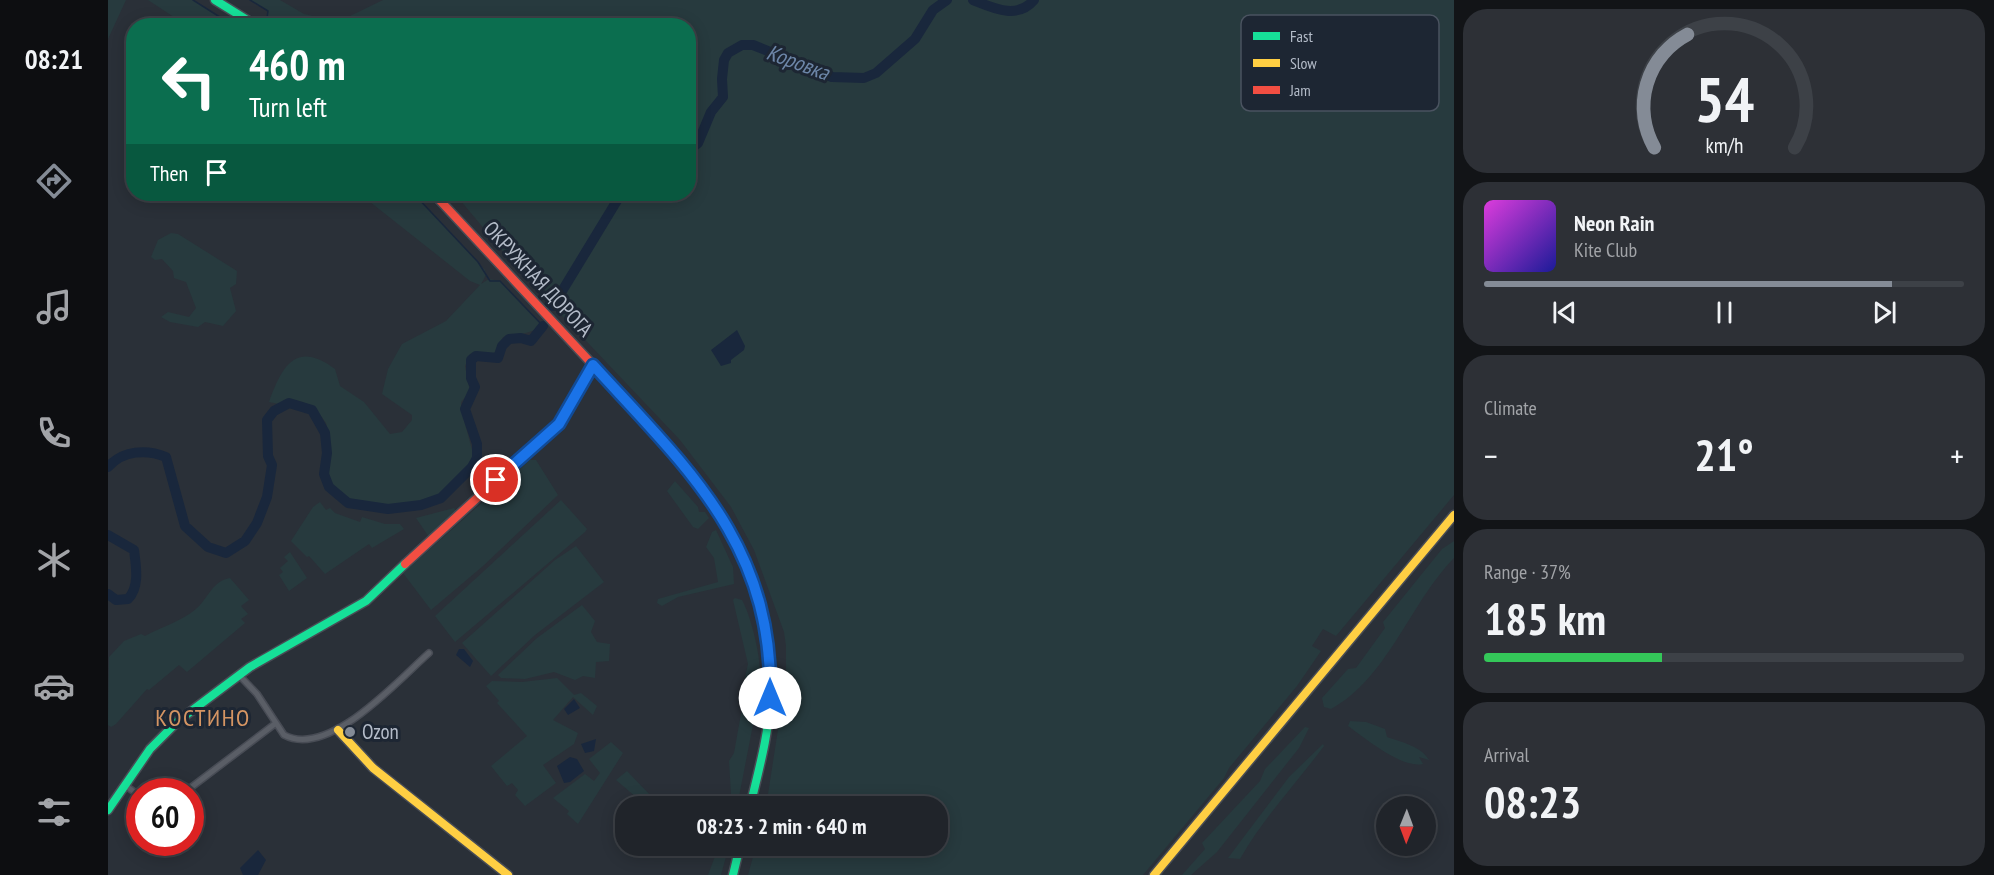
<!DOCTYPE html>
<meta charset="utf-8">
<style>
:root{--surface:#20242a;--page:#2d3036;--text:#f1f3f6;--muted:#a2a4a8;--line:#3d4147;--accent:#848b96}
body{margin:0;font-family:"PT Sans Narrow",sans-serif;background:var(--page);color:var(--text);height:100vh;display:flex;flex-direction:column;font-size:22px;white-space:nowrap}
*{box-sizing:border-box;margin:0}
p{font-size:20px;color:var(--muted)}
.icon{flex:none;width:33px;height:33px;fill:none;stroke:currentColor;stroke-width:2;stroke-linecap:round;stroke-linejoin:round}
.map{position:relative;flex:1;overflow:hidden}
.side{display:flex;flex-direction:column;gap:9px;padding:9px;background:#121417;width:540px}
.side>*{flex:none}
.banner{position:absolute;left:18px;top:18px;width:570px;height:183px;border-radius:24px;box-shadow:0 3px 15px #0003,0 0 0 2px var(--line);background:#0b6e4f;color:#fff;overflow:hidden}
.needle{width:39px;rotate:181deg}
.fabs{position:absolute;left:1268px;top:796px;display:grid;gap:12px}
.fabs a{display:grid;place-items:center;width:60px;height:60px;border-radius:50%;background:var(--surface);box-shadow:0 3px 15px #0003,0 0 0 2px var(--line);font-size:30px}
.speed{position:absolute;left:18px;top:778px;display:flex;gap:12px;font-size:30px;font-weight:700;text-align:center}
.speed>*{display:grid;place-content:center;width:78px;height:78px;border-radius:50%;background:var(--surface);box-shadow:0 3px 15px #0003,0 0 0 2px var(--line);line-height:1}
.speed .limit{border:9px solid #d22;background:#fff;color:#111}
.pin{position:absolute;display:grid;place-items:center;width:51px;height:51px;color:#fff;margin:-26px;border:3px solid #fff;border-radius:50%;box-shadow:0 2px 6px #0007}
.me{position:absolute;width:66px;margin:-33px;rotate:0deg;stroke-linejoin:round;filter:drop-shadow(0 0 4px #0008)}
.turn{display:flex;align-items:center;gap:21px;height:126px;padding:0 24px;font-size:27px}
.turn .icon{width:78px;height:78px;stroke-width:2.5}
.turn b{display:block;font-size:42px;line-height:51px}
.then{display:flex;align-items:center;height:57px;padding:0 24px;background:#0003;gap:12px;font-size:22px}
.big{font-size:45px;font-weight:700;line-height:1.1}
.side .tile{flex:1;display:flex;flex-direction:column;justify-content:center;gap:9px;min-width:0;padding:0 21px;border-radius:24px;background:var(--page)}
.side .dial{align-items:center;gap:0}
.dial svg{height:156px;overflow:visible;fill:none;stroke:var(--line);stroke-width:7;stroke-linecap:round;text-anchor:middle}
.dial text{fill:var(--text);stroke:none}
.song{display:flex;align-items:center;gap:18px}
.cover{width:72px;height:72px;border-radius:9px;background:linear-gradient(135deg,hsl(300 70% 55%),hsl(240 70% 35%))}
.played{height:6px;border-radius:3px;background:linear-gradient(90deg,var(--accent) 85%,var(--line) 85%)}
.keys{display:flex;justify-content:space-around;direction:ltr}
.heat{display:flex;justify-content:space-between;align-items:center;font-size:33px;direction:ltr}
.charge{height:9px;border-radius:4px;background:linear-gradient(90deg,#34c759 37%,var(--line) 0)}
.trip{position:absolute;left:507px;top:796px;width:333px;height:60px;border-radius:24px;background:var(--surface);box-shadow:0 3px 15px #0003,0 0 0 2px var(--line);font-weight:700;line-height:60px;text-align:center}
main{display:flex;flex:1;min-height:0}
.dock{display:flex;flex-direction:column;width:108px;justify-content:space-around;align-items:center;background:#0d0e11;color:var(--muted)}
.dock .icon{width:42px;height:42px}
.dock .active{color:var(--accent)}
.dock b{font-size:27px;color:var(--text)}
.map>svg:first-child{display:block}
.green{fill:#273a3e}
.water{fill:#19273c}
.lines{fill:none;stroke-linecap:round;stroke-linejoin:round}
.stream{stroke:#19273c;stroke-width:1.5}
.river{stroke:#19273c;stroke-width:10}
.street-casing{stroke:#484c55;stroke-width:8}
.fast-casing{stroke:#484c55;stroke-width:11}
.slow-casing{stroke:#484c55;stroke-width:11}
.jam-casing{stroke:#484c55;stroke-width:11}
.street{stroke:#5a5e66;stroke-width:5}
.fast{stroke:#16e098;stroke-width:8}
.slow{stroke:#ffcf43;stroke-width:8}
.jam{stroke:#f24e42;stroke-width:8}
.route-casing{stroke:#114b97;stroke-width:15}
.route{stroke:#1a73e8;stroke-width:10}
.poi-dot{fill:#848b96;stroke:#1d2633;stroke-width:2}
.labels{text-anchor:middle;stroke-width:6;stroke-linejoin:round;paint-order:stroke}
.street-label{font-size:21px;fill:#b4bcc9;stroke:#1d2633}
.poi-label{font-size:21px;fill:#b4bcc9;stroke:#1d2633;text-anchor:start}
.water-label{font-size:22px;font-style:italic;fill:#6d86a8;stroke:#1d2633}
.quarter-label{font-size:24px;letter-spacing:1.5px;fill:#d59563;stroke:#1d2633}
.key{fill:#1d2633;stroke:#4a5360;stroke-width:1.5}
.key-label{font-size:16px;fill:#b4bcc9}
</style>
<main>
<nav class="dock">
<b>08:21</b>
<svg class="icon active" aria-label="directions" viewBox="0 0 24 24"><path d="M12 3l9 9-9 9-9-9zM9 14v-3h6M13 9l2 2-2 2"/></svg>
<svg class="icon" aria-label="music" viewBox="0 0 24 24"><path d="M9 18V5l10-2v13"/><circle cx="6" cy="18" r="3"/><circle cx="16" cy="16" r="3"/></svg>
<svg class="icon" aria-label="phone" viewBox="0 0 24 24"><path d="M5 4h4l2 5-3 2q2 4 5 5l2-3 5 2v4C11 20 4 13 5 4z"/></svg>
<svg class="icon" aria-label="climate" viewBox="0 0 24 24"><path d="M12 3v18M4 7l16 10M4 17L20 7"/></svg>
<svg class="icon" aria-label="car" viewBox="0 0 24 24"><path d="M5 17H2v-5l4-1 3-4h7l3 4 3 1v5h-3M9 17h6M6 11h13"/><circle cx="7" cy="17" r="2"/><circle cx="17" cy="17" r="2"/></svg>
<svg class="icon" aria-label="filters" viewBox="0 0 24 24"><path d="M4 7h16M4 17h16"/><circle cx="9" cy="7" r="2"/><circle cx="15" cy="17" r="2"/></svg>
</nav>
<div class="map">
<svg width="1346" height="875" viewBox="0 0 1346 875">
<rect width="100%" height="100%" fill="#2a3038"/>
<path class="green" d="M0,0H18L0,39Z
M40,0H85L126,25H78Z
M142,0H172L196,14L218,19L242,16L275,0H1346V495L1228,636L1215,629L1204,646L1213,651L1189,686L1121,768L1116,778L1035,875H640L648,846H830V807H658L678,678V646L676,632L646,550L623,507L572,440L409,268L347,194H580V26L171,25L159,18L160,11Z
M252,194H306L377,270L378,275L373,284L381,279L392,281L435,326C423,333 410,335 395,337L389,351L381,356L368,352L362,354L357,366L362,392L353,402V409L366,457C360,469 336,495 323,500C290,513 236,510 218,476L221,436L218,423L210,412L195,402L183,399L171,404L161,402C174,366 188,340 227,369L232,386L256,402L282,434L294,432L304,420V415L274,394L280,369L294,344L338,321L372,285L362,281Z
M63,233L70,234L129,271L128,284L122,288L128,311L115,326L97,322L90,327L62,322L53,317L60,312L81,317L88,308L78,282L66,278L65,271L54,259L47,260L43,257L50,240Z
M422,460H428L450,495L375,566L323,610L295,573Z
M567,481L590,507L591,512H597L601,518L590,529L585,527L559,491Z
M453,500L479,529L477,532L347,642L327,616Z
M212,502L218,510L222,508L227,513L252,522L254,517L277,524H292L296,529L264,548L261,544L217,574L201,556L199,557L183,541L205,507Z
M346,508L349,512L321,537L308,518Z
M608,530L625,567L626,584L570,597L554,606L549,603L550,599L610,582L606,558L598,547L604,532Z
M1346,541V558C1302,603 1279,679 1223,709L1216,707L1214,698L1240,669L1248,668L1277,628L1275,622L1334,549Z
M468,546L496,582L427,635L383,676L354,643L447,560Z
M182,552L199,578L181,591L171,575L175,572L172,568L180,561L176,557Z
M122,578L141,600L133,606L140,614L133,619L137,623L79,672L71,665L41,690L39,689L8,724L3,727L0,725L1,657L16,641L33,634L37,636C53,627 74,621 88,609C100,599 104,581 122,578Z
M627,598L634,600C644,617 660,680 648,698L636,682L640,664L625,600Z
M474,605L487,621L483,632L489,642L502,644L501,661L488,662L487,678L475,676L467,680L446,672L417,679L393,678L390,675L429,638Z
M449,678L466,695L473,693L489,706L485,715L465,697L445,720L470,733L466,744L435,765L448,783L417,806L407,795L410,790L404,783L399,786L383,766L419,736L389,703L391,701L378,686L384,681L414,682Z
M649,704L629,807H616L623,794L621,761L626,753L634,708Z
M1242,721L1258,722L1277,729L1279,737C1293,742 1313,746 1321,760L1311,757L1315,764C1294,769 1257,738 1240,726Z
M1197,727L1201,728L1191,748L1109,852L1083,875H1074L1097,849L1094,843L1152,781L1157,769Z
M503,742L515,753L470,824L459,814L461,811L445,798L477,774L486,781L492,773L481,759Z
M1215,744L1216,746C1188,784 1155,818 1132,859L1120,858L1181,777Z
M519,771L543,796L535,803L508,780Z
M609,851L619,853L613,875H600Z"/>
<path class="water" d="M629,330L637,346L636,350L623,360V363L613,366L603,350Z
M351,649H356L365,661L362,667L348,655Z
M466,699L472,708L460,715L456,709Z
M488,739L486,751L477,753L473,744Z
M462,757L469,759L476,771L462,782L456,783L449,766Z
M150,850L158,860L150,875H135L132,868Z"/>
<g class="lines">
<path class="stream" d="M85,0L126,26
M142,0L160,11L159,18L171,26
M306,194L370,262L382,281H392L435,326
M347,194L350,199"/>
<path class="river" d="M865,0C885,8 909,20 926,0
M580,151L590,143L603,112L615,97L614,79L616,60L620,53L634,45H645L724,77L756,78L768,73L807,39L825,10L839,0
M445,306L513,194
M0,467C15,450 39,449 58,457L77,526L100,547L118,553L137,541L149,523L159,497L164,465L160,456L159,420L166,411L181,403L204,410L217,433L219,453L216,474L221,487L240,503L280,509L313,505L333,498L364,467L369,458V444L357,409L367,387L363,378V360L368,356L390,358L394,346L401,339L413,338L423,341L435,326
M0,535L26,550C28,566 32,587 20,599L8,600L0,594"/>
<g class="street-casing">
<path id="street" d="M131,675L149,694L176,735C221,759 290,680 321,653
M18,786L32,796
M77,792L168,723"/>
</g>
<g class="fast-casing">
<path id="fast" d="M107,0L149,26
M512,394C596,487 667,566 662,699C661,735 650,772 642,807
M0,810L42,749L70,721L142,667L258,601L297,564
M625,875L632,846"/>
</g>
<g class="slow-casing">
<path id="slow" d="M230,730L265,768L400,875
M1046,875L1346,515"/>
</g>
<g class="jam-casing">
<path id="jam" d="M326,194L512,394
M297,564L453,421L485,365"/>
</g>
<use href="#street" class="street"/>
<use href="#fast" class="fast"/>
<use href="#slow" class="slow"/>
<use href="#jam" class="jam"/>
</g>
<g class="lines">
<g class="route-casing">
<path id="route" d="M388,480L451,424L485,365C580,469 666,545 662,698"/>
</g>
<use href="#route" class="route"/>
</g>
<circle class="poi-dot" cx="242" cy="732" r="6"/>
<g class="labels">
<g class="street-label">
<text transform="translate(430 279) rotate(47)" y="7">ОКРУЖНАЯ ДОРОГА</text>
</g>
<g class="poi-label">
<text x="254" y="739">Ozon</text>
</g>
<g class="water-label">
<text transform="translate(690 62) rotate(20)" y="8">Коровка</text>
</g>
<g class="quarter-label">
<text x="95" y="726">КОСТИНО</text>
</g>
</g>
<rect x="1133" y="15" width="198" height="96" rx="9" class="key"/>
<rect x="1145" y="32" width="27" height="8" fill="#16e098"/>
<rect x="1145" y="59" width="27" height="8" fill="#ffcf43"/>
<rect x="1145" y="86" width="27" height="8" fill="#f24e42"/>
<g class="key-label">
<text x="1182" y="42">Fast</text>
<text x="1182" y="69">Slow</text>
<text x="1182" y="96">Jam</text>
</g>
</svg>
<div class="fabs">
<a><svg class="needle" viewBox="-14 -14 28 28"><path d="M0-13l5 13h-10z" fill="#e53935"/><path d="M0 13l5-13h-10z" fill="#a2a4a8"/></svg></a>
</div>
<div class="speed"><div class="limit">60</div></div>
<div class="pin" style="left:388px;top:480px;background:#d93025"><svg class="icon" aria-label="arrive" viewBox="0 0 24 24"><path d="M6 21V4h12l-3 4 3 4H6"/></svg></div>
<svg class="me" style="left:662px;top:698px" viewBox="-20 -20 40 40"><circle r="19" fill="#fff"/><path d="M0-13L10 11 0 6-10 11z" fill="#1a73e8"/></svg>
<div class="trip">08:23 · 2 min · 640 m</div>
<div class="banner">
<div class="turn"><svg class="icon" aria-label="left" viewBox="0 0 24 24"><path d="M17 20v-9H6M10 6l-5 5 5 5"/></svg><div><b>460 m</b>Turn left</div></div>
<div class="then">Then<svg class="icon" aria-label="arrive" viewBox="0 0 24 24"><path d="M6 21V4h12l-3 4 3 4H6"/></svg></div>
</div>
</div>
<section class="side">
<div class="tile dial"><svg viewBox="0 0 100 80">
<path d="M14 69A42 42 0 1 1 86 69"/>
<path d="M14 69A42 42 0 0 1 31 11" stroke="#848b96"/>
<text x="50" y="56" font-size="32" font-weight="700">54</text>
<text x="50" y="72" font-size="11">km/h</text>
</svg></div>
<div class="tile">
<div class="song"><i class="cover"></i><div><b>Neon Rain</b><p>Kite Club</p></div></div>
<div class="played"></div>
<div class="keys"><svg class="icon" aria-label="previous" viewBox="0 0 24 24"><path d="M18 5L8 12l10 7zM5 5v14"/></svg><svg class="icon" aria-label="pause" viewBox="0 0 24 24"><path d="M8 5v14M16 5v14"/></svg><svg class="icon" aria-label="next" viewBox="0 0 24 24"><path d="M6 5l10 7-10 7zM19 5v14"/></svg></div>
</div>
<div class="tile"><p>Climate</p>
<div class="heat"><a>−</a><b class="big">21°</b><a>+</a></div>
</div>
<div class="tile"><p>Range · 37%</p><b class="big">185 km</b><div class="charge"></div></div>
<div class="tile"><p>Arrival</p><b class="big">08:23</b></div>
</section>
</main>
